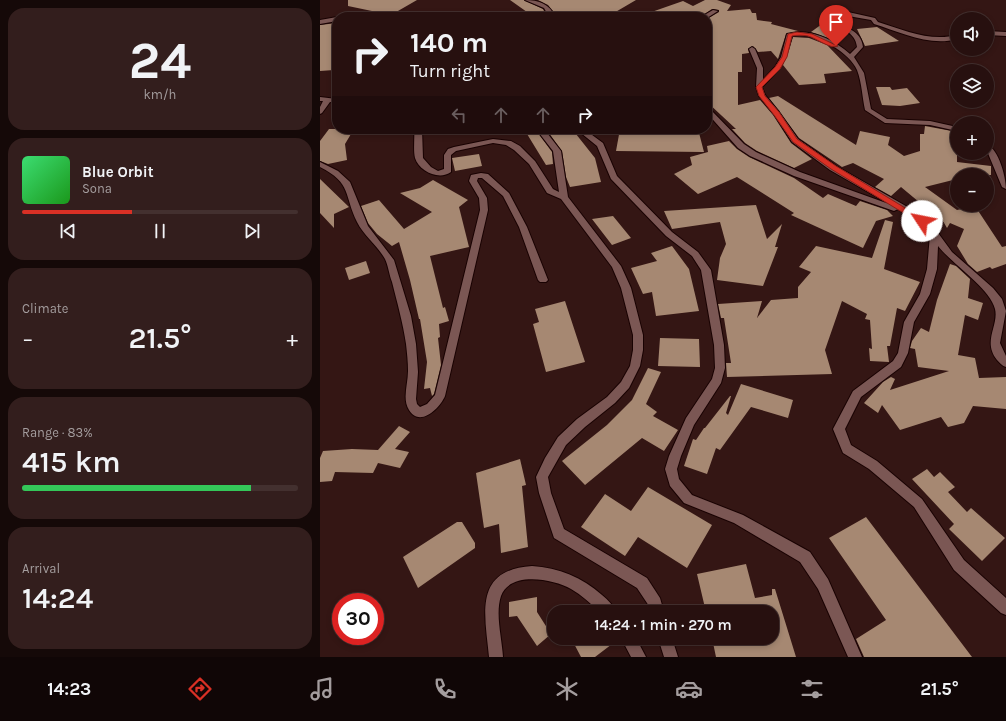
<!DOCTYPE html>
<meta charset="utf-8">
<style>
:root{--surface:#27100f;--page:#331e1d;--text:#f1f3f6;--muted:#a49d9e;--line:#43302f;--accent:#d93025}
body{margin:0;font-family:Karla,sans-serif;background:var(--page);color:var(--text);height:100vh;display:flex;flex-direction:column;font-size:15px;white-space:nowrap}
*{box-sizing:border-box;margin:0}
p{font-size:13px;color:var(--muted)}
.icon{flex:none;width:22px;height:22px;fill:none;stroke:currentColor;stroke-width:2;stroke-linecap:round;stroke-linejoin:round}
.map{position:relative;flex:1;overflow:hidden}
.panel{display:flex;flex-direction:column;gap:8px;padding:8px;background:#150908;width:320px}
.panel>*{flex:none}
.hud{position:absolute;left:12px;top:12px;width:380px;height:122px;border-radius:16px;box-shadow:0 2px 6px #0003,0 0 0 1px var(--line);background:#27100f;color:var(--text);overflow:hidden}
.fabs{position:absolute;left:630px;top:12px;display:grid;gap:8px}
.fabs a{display:grid;place-items:center;width:44px;height:44px;border-radius:50%;background:var(--surface);box-shadow:0 2px 6px #0003,0 0 0 1px var(--line);font-size:20px}
.speed{position:absolute;left:12px;top:593px;display:flex;gap:8px;font-size:20px;font-weight:700;text-align:center}
.speed>*{display:grid;place-content:center;width:52px;height:52px;border-radius:50%;background:var(--surface);box-shadow:0 2px 6px #0003,0 0 0 1px var(--line);line-height:1}
.speed .limit{border:6px solid #d22;background:#fff;color:#111}
.pin{position:absolute;display:grid;place-items:center;width:34px;height:34px;color:#fff;margin:-41px -17px;border-radius:50% 50% 50% 0;rotate:-45deg;box-shadow:0 0 4px #0007}
.pin .icon{rotate:45deg}
.me{position:absolute;width:44px;margin:-22px;rotate:304deg;stroke-linejoin:round;filter:drop-shadow(0 0 3px #0008)}
.turn{display:flex;align-items:center;gap:14px;height:84px;padding:0 12px;font-size:18px}
.turn .icon{width:52px;height:52px;stroke-width:2.5}
.turn b{display:block;font-size:28px;line-height:34px}
.lanes{display:flex;align-items:center;height:38px;padding:0 12px;background:#0003;justify-content:center;gap:20px;direction:ltr}
.lanes .off{opacity:.35}
.big{font-size:30px;font-weight:600;line-height:1.1}
.panel .card{flex:1;display:flex;flex-direction:column;justify-content:center;gap:6px;min-width:0;padding:0 14px;border-radius:16px;background:var(--page)}
.panel .dial{align-items:center;gap:0}
.dial b{font-size:52px;line-height:1}
.song{display:flex;align-items:center;gap:12px}
.cover{width:48px;height:48px;border-radius:6px;background:linear-gradient(135deg,hsl(140 70% 55%),hsl(120 70% 35%))}
.played{height:4px;border-radius:2px;background:linear-gradient(90deg,var(--accent) 40%,var(--line) 40%)}
.keys{display:flex;justify-content:space-around;direction:ltr}
.heat{display:flex;justify-content:space-between;align-items:center;font-size:22px;direction:ltr}
.charge{height:6px;border-radius:3px;background:linear-gradient(90deg,#34c759 83%,var(--line) 0)}
.trip{position:absolute;left:227px;top:605px;width:232px;height:40px;border-radius:16px;background:var(--surface);box-shadow:0 2px 6px #0003,0 0 0 1px var(--line);font-weight:600;line-height:40px;text-align:center}
.dock{display:flex;height:64px;justify-content:space-around;align-items:center;background:#100606;color:var(--muted)}
.dock .icon{width:28px;height:28px}
.dock .active{color:var(--accent)}
.dock b{font-size:18px;color:var(--text)}
main{display:flex;flex:1;min-height:0}
.map>svg:first-child{display:block}
.building{fill:#a68872}
.lines{fill:none;stroke-linecap:round;stroke-linejoin:round}
.minor-casing{stroke:#190202;stroke-width:2}
.minor{fill:#7b5754;fill-rule:evenodd}
.route{fill:#d93025;stroke:#8d1f18}
</style>
<main>
<section class="panel">
<div class="card dial"><b>24</b><p>km/h</p></div>
<div class="card">
<div class="song"><i class="cover"></i><div><b>Blue Orbit</b><p>Sona</p></div></div>
<div class="played"></div>
<div class="keys"><svg class="icon" aria-label="previous" viewBox="0 0 24 24"><path d="M18 5L8 12l10 7zM5 5v14"/></svg><svg class="icon" aria-label="pause" viewBox="0 0 24 24"><path d="M8 5v14M16 5v14"/></svg><svg class="icon" aria-label="next" viewBox="0 0 24 24"><path d="M6 5l10 7-10 7zM19 5v14"/></svg></div>
</div>
<div class="card"><p>Climate</p>
<div class="heat"><a>−</a><b class="big">21.5°</b><a>+</a></div>
</div>
<div class="card"><p>Range · 83%</p><b class="big">415 km</b><div class="charge"></div></div>
<div class="card"><p>Arrival</p><b class="big">14:24</b></div>
</section>
<div class="map">
<svg width="686" height="657" viewBox="0 0 686 657">
<rect width="100%" height="100%" fill="#341614"/>
<path class="building" d="M28,0H97L71,15L28,6Z
M190,0H204L223,9L227,17H214Z
M218,0H316L287,17H236L228,5Z
M385,0H397L411,5L407,11L430,9L432,13H436L437,20L452,22L451,24L478,31L466,34L458,59L451,51L438,52L433,46L428,49L429,53L422,54V72H418V105L440,100L453,115L471,143L492,159L474,168L437,151L425,143L412,129H416L387,102V19L399,12V10L392,9L380,17H324L323,15L363,1L373,6Z
M17,23V64L14,70L0,71V25Z
M502,24L519,29L508,38L491,32Z
M557,27L579,41L545,46L537,29Z
M473,37L489,38L507,45L532,71L504,74L506,83L479,85L463,65Z
M556,87H570L572,90L587,88L600,103L580,106L562,105Z
M458,96L536,145L540,131L570,137L568,145L584,156L600,151V134H604L605,126L632,131L631,138L637,141V162L671,166V175H635L637,179L605,187L637,210L655,206L682,247L686,246V264L672,269L670,267L657,272L648,264L637,246L644,229L630,223L627,228L613,204L605,207L581,187L571,196L555,187L564,179L533,163L522,167L479,138L449,98Z
M9,129H34L25,144L27,160L8,164L0,161V141Z
M204,129H215L232,152L233,164L226,165Z
M226,129H252L275,158L281,182L250,187L246,177L242,151Z
M300,129H378L384,152L296,151Z
M409,141L417,149L429,157L474,178L503,198L508,194L536,206L540,201L567,210L573,216L556,221L543,248L471,215L474,213L417,177L378,194L354,174L372,165L370,157L388,152L387,146Z
M159,154L162,166L135,171L132,158Z
M0,179L29,207L14,214V228L0,213Z
M113,180L148,200L139,207L149,247L110,256L123,308L125,307L129,321L119,324L120,337L118,338L121,365L114,394L112,396L110,388L104,389L107,362L100,319H99L90,280L79,242L72,246L57,234L48,223L41,206L59,200L84,229L112,212L80,193L100,188Z
M436,205L447,239L462,224L455,247H458L443,286L397,280L400,258L406,244L400,222L352,229L344,211Z
M293,216L311,238L292,245L272,219Z
M565,220L573,222L564,269L600,282L585,311L577,308L570,346H567L569,362L550,361L549,348L552,349L550,320L545,319L547,314L522,301L505,350L512,374L407,377L406,363H411L404,318H401L398,304L442,301L437,318L451,300L478,298V287L491,272L479,267L496,246L552,258Z
M352,246L369,269L379,311L336,316L332,292L323,294L311,268L337,261L331,253Z
M46,261L50,273L29,280L25,268Z
M630,264L636,266L650,279L648,298L663,303L658,320L645,315L638,355L655,358L659,378L686,377V409L653,406L644,423L628,427L621,417L580,430L562,405L558,413L544,403L563,382L571,377L575,379L570,390L629,371L598,367L595,349L590,348L592,341L601,328L609,332L617,300Z
M245,301L265,362L226,372L213,324L219,322L215,309Z
M340,338L379,339L380,367L338,366Z
M328,368L341,372L326,404L337,412L333,416L358,430L344,451L322,438L265,485L242,461L287,425L312,400Z
M421,384L473,400L468,418L431,407L400,450L396,448L387,474L364,466L373,439L376,440L384,428H385L410,396H411L406,413L408,415Z
M79,426L90,432L75,449L89,452L80,468L58,463L53,473L15,472L12,481L0,482V458L3,451L32,449L58,450Z
M200,459L206,485L202,486L208,547L181,553L179,524L164,528L156,473Z
M607,469L614,477L620,472L635,487L628,492L647,512L651,508L685,538L662,561L629,529L634,524L592,479Z
M328,487L392,525L367,568L318,537L305,556L261,527L285,494L311,511Z
M546,517L652,657H544L536,639L566,620L509,538Z
M137,522H142L155,543V548L98,588L83,557Z
M426,564L435,598L452,595V589H455L476,657H396L392,638H452V612H386L377,574Z
M217,597V612L231,634L217,646L197,616L189,617V602Z
M251,638H300L275,657H261Z"/>
<g class="lines">
<g class="minor-casing">
<path id="minor" d="M205,0C219,0 230,4 235,17H229L224,8Z
M393,10L398,11L387,18L381,17Z
M528,12L555,18L558,22C584,30 610,42 637,35V39C610,47 580,32 554,24L551,20L528,16H516L515,19C526,29 541,30 543,47L534,57L544,73L551,109L567,119L610,121L637,127V131L610,125L565,123L545,110C542,97 542,83 537,70C529,51 492,31 472,36C465,64 462,67 442,87L445,95L459,112L478,139L516,166L591,209L613,226L632,252L673,288L682,299L686,311L680,343L686,356V367C682,366 680,363 677,360C662,341 679,326 675,309C670,288 633,265 618,246L617,269L610,294L594,322L588,353L581,367L541,397L525,429L531,445L557,461L602,499L644,560L686,598V615L681,613L634,570L594,507L549,469L523,453L513,429L533,391L573,361L578,353L584,322L600,294L607,269L610,235L607,230L578,209L574,211L474,176L430,156L418,148L387,113V107L389,108L424,144L436,152L480,172L569,204L510,170L472,142L454,114L439,96L436,87L437,68L429,49L432,47L435,49L443,68V80L455,67L461,57L467,34C490,28 513,39 530,54L537,47C535,30 519,30 509,19L512,14Z
M17,17V21L0,24V20Z
M667,31L686,32V36L667,35Z
M0,97L17,99V103L10,102L2,113L0,114V107L3,101H0Z
M94,129H102L103,158L111,167L118,171L124,169V155L128,149L134,147L173,139L191,141L200,146L215,161L233,189L239,192L233,151L216,129H224L241,151L248,197L301,266L311,288L323,335V350L320,366L309,388L295,403L265,427L246,445L228,477L231,493L244,529L327,578L340,598L344,612H330L329,606L317,588L234,538L219,493L216,477L225,458L238,437L257,419L287,397L301,382L310,366L313,350V335L301,288L292,267L241,199L227,193L209,164L194,150L186,145L173,143L136,151L131,155V172C119,181 99,171 95,158C93,149 95,138 94,129Z
M256,129H264L283,143L297,176L352,232L378,252L391,270L404,345L405,368L401,383L374,425L361,456L357,469L359,479L372,495L423,515L490,552L508,579L542,657H528L498,589L480,562L414,523L364,503L350,486L345,469L349,456L366,418L392,379L395,368L394,345L381,270L372,256L346,236L291,179L277,146Z
M667,145C679,149 686,178 686,189L682,187L667,151Z
M0,162L18,171L30,182L48,226L74,260L91,316L96,344L98,372L96,399L97,404L100,407L107,404L115,395L160,210L159,198L149,181L151,175L161,173L168,174L189,193L207,227L228,280L226,282H220L218,280L199,227L183,196L162,178H158L157,181L167,198L168,210L125,396C120,408 100,428 89,410C82,399 88,384 88,371C88,362 87,353 86,344C83,323 77,302 72,282C69,274 68,265 65,259C57,245 44,236 37,222C24,196 32,183 0,167Z
M212,566C239,568 262,577 282,595C288,600 293,605 296,612H279C271,603 261,595 251,589C233,579 190,571 181,596C175,614 182,638 183,657H169C165,614 153,570 212,566Z
M301,638H316L326,657H311Z
M338,638H352L358,657H344Z"/>
</g>
<use href="#minor" class="minor"/>
</g>
<path class="route" d="M477,32L492,34L518,46C511,50 496,38 488,36C483,35 477,35 472,36L467,57L460,69L442,87L445,96L459,112L477,139L516,166L605,220V223H600L511,169L473,142L454,115L439,96L436,87L455,67L462,57L468,34Z"/>
</svg>
<div class="fabs">
<a><svg class="icon" aria-label="sound" viewBox="0 0 24 24"><path d="M4 9h4l5-4v14l-5-4H4zM17 9q2 3 0 6"/></svg></a>
<a><svg class="icon" aria-label="layers" viewBox="0 0 24 24"><path d="M12 4l9 5-9 5-9-5zM3 14l9 5 9-5"/></svg></a>
<a>+</a>
<a>−</a>
</div>
<div class="speed"><div class="limit">30</div></div>
<div class="pin" style="left:516px;top:46px;background:#d93025"><svg class="icon" aria-label="arrive" viewBox="0 0 24 24"><path d="M6 21V4h12l-3 4 3 4H6"/></svg></div>
<svg class="me" style="left:602px;top:221px" viewBox="-20 -20 40 40"><circle r="19" fill="#fff"/><path d="M0-13L10 11 0 6-10 11z" fill="#d93025"/></svg>
<div class="trip">14:24 · 1 min · 270 m</div>
<div class="hud">
<div class="turn"><svg class="icon" aria-label="right" viewBox="0 0 24 24"><path d="M7 20v-9h11M14 6l5 5-5 5"/></svg><div><b>140 m</b>Turn right</div></div>
<div class="lanes"><svg class="icon off" aria-label="left" viewBox="0 0 24 24"><path d="M17 20v-9H6M10 6l-5 5 5 5"/></svg><svg class="icon off" aria-label="ahead" viewBox="0 0 24 24"><path d="M12 20V5M6 11l6-6 6 6"/></svg><svg class="icon off" aria-label="ahead" viewBox="0 0 24 24"><path d="M12 20V5M6 11l6-6 6 6"/></svg><svg class="icon" aria-label="right" viewBox="0 0 24 24"><path d="M7 20v-9h11M14 6l5 5-5 5"/></svg></div>
</div>
</div>
</main>
<nav class="dock">
<b>14:23</b>
<svg class="icon active" aria-label="directions" viewBox="0 0 24 24"><path d="M12 3l9 9-9 9-9-9zM9 14v-3h6M13 9l2 2-2 2"/></svg>
<svg class="icon" aria-label="music" viewBox="0 0 24 24"><path d="M9 18V5l10-2v13"/><circle cx="6" cy="18" r="3"/><circle cx="16" cy="16" r="3"/></svg>
<svg class="icon" aria-label="phone" viewBox="0 0 24 24"><path d="M5 4h4l2 5-3 2q2 4 5 5l2-3 5 2v4C11 20 4 13 5 4z"/></svg>
<svg class="icon" aria-label="climate" viewBox="0 0 24 24"><path d="M12 3v18M4 7l16 10M4 17L20 7"/></svg>
<svg class="icon" aria-label="car" viewBox="0 0 24 24"><path d="M5 17H2v-5l4-1 3-4h7l3 4 3 1v5h-3M9 17h6M6 11h13"/><circle cx="7" cy="17" r="2"/><circle cx="17" cy="17" r="2"/></svg>
<svg class="icon" aria-label="filters" viewBox="0 0 24 24"><path d="M4 7h16M4 17h16"/><circle cx="9" cy="7" r="2"/><circle cx="15" cy="17" r="2"/></svg>
<b>21.5°</b>
</nav>
